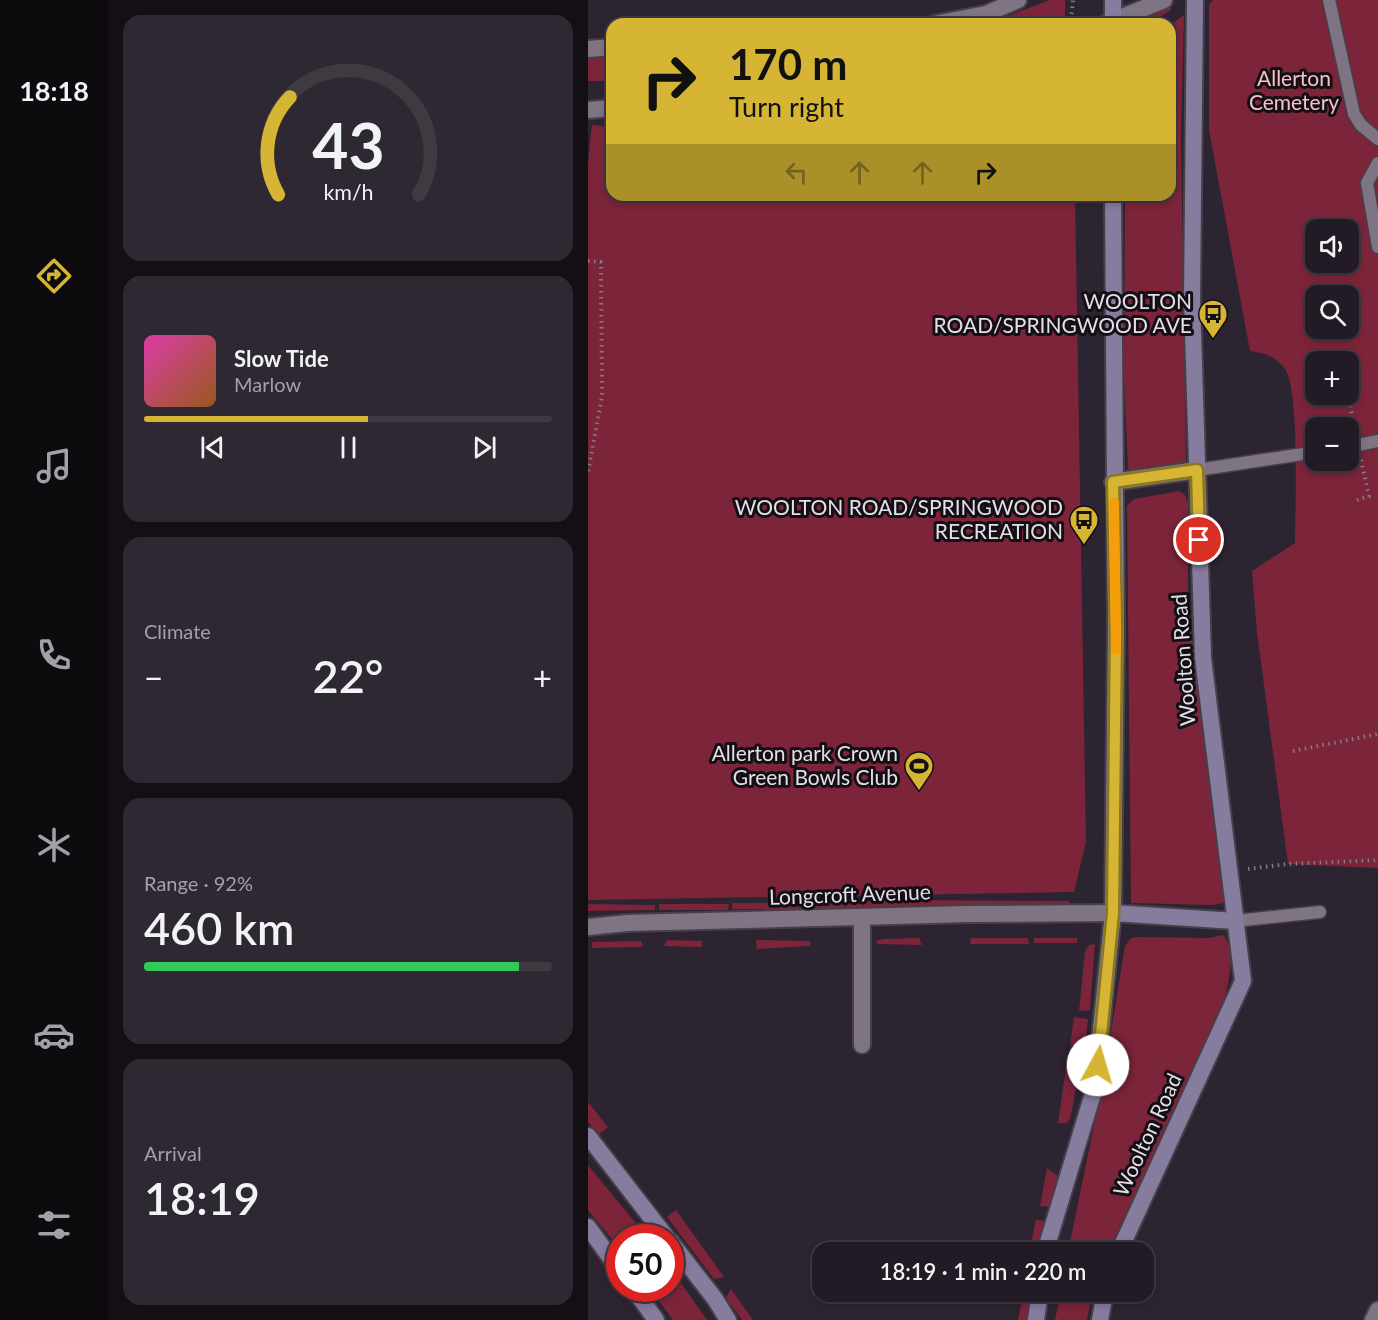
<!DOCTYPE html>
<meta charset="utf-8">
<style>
:root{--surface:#221b25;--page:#2e2832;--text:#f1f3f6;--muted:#a2a1a7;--line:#3f3942;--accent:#d6b534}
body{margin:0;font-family:Lato,sans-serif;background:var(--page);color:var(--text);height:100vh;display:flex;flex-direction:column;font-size:22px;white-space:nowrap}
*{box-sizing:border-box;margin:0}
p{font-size:20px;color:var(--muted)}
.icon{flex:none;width:33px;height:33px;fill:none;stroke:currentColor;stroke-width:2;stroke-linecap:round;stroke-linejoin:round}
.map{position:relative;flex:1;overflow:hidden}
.panel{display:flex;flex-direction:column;gap:15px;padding:15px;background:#130f14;width:480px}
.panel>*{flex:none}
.guide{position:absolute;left:18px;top:18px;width:570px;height:183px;border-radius:18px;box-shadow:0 3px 9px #0003,0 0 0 2px var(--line);background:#d6b534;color:#111;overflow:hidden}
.fabs{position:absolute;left:717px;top:219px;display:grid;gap:12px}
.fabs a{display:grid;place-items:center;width:54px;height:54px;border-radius:12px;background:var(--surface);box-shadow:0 3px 9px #0003,0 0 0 2px var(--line);font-size:30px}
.speed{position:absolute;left:18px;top:1224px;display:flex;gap:12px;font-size:30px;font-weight:700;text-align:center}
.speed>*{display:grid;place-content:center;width:78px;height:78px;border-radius:50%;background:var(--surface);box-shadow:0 3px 9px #0003,0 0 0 2px var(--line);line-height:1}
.speed .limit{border:9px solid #d22;background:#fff;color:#111}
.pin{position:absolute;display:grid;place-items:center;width:51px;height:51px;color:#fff;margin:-26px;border:3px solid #fff;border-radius:50%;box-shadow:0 2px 6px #0007}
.me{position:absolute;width:66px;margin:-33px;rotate:6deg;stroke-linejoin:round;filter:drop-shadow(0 0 4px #0008)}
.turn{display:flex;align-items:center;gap:21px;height:126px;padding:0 24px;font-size:27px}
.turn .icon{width:78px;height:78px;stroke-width:2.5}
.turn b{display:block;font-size:42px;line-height:51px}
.lanes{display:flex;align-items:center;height:57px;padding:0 24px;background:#0003;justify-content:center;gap:30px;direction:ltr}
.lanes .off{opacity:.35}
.big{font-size:45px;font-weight:600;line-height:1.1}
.panel .card{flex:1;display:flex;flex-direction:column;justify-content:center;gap:9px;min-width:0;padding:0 21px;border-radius:18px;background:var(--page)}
.panel .dial{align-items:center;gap:0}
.dial svg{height:156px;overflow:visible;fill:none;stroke:var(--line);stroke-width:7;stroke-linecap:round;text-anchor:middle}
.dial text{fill:var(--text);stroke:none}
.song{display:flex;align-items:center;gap:18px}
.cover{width:72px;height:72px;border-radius:9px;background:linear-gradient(135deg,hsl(320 70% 55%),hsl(30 70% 35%))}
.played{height:6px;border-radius:3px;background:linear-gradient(90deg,var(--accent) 55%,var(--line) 55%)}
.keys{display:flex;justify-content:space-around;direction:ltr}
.heat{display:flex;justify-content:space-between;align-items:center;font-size:33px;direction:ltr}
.charge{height:9px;border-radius:4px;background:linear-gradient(90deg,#34c759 92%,var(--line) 0)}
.trip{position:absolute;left:224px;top:1242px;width:342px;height:60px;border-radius:18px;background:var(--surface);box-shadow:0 3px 9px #0003,0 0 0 2px var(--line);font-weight:600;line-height:60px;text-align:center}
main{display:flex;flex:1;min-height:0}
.tabs{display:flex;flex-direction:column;width:108px;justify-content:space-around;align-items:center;background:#0e0b0f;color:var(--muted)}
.tabs .icon{width:42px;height:42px}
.tabs .current{color:var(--accent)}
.tabs b{font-size:27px;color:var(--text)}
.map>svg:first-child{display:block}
.green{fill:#7c2439;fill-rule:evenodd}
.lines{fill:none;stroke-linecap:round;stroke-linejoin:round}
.service-casing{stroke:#473f4a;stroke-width:15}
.minor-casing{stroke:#473f4a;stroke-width:20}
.tertiary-casing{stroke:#473f4a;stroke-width:20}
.secondary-casing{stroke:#473f4a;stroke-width:20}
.path{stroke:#837b86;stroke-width:4;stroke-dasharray:1.5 4.5;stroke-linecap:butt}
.service{stroke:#7f7484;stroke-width:12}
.minor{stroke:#7f7484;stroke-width:16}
.tertiary{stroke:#7f7484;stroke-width:16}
.secondary{stroke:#857c9e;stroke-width:16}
.route-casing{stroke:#8b7622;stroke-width:15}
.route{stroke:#d6b534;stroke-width:10}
.slow{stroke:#f59e0b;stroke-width:10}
.labels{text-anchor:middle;stroke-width:6;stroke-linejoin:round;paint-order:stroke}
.park-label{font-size:21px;fill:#f6c1c7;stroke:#130f15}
.poi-label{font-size:21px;fill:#e4dee7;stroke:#130f15;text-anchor:end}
.street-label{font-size:21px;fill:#e4dee7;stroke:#130f15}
</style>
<main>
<nav class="tabs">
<b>18:18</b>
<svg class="icon current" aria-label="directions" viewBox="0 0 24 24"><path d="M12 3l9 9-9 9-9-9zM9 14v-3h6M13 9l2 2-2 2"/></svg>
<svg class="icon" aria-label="music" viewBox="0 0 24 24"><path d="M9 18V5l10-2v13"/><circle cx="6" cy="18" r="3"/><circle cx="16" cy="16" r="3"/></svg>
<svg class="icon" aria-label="phone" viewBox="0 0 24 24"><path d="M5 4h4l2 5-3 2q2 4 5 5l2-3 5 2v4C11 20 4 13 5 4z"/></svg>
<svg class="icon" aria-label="climate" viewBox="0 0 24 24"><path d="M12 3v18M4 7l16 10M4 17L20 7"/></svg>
<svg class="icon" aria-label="car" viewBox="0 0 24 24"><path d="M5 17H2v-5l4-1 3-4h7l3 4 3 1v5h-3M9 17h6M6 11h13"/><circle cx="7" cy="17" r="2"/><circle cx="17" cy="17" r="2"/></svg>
<svg class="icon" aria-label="filters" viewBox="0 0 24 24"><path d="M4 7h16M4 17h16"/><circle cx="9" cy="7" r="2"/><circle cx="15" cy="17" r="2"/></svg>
</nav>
<section class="panel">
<div class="card dial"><svg viewBox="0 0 100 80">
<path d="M14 69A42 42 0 1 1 86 69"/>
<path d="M14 69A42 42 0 0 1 20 19" stroke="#d6b534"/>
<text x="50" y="56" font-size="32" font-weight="700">43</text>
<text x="50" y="72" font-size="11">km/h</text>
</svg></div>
<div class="card">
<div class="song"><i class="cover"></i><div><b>Slow Tide</b><p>Marlow</p></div></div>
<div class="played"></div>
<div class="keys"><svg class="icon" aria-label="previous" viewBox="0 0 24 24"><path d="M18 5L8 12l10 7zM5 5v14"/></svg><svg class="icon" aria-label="pause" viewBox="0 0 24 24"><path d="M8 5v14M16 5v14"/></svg><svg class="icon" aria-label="next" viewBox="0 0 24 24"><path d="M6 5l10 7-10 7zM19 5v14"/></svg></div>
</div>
<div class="card"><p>Climate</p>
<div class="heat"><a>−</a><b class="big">22°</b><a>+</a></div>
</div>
<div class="card"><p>Range · 92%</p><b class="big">460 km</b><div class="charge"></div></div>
<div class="card"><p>Arrival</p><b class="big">18:19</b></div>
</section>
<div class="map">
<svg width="790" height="1320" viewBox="0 0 790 1320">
<rect width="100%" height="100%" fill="#2d2431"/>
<path class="green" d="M462,0H477V24H399Z
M625,0H790V868L700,864L669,633L664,571L707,543C707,510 712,391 697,369C688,356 676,353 662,351L621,130V4ZM728,230H760V262H728ZM728,296H760V328H728ZM728,362H760V394H728ZM728,428H760V460H728Z
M581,3L583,10L562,24H539Z
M596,15L593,137L598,466L545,475L540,468L536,378L537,195H582V25Z
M24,53V81H0V54Z
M4,125L24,127V195H487L498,842L486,892L0,900V162Z
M591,491L597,495L600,502V603L636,900L635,903L625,905L543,903L539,506L546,499Z
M313,900L480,901L484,905L258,908V903Z
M256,902L257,908L217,909L218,903Z
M144,903H213L214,909H144Z
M0,904L67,905V910L0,911Z
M71,904H141L140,910H71Z
M635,935C650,952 639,987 635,1005L520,1252H480L514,1086L537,946L543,938L549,937L621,938Z
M331,938L334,945L289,944L288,941L295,939Z
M383,938H440L441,944H382Z
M446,938H489V943H446Z
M79,940L114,941V947L76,946Z
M168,940L222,941V946L169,949Z
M53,941L55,947L4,948V942Z
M507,944L502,1010L491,1011L497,951L501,945Z
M486,1017L500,1019L497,1048L482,1046Z
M479,1061L489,1063L492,1069L482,1119L478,1123H470Z
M0,1102L20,1127L10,1135L0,1122Z
M0,1165L59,1237L32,1238L31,1248L0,1210Z
M459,1168L470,1176L463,1207L452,1206Z
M88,1210L136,1277L126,1279L79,1217Z
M448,1220L458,1221L452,1252H441Z
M83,1269L119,1320H85L62,1289L82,1288Z
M143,1289L165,1320H154L138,1298Z
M473,1292H504L499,1320H467Z
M434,1301L444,1304L441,1320H430Z"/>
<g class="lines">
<g class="service-casing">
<path id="service" d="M741,0L766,114L773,125L790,139
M790,163L779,183L790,247
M760,447L790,441
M609,470L728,452
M647,921L732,912"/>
</g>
<g class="minor-casing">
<path id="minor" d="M274,918V1045
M0,927L39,923L380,914L525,913
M785,1320L790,1310"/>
</g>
<g class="tertiary-casing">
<path id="tertiary" d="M346,24L398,14L430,0
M517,24L576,0
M0,49L24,47
M0,110L24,108"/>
</g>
<g class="secondary-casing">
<path id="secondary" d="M525,0V24
M525,482L609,470
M525,913L647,921
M0,1136L79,1238
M0,1227L32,1271
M82,1241L127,1299L140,1320
M457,1252L507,1087L525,913L528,631L525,195
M531,1252L655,981L615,658L604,299L607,0
M45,1288L68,1320
M448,1320L452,1292
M512,1320L517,1292"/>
</g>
<path class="path" d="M483,20L485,0
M0,261L13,262L14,397L0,472
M760,394L767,430
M769,500L781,496L773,460
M705,751L790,734
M660,869L700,864L790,860"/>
<use href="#service" class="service"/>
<use href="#minor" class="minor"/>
<use href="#tertiary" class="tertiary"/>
<use href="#secondary" class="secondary"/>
</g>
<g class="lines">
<g class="route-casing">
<path id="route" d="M510,1065L525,913L528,631L525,482L609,470L611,540"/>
</g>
<use href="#route" class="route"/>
<path class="slow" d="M526,502L528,650"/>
</g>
<defs>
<g id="bus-pin" transform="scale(1.5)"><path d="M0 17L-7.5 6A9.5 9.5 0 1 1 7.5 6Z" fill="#d6b534" stroke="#130f15"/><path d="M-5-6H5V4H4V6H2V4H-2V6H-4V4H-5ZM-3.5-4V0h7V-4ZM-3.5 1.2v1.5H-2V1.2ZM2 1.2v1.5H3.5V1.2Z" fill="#111"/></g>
<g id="stadium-pin" transform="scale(1.5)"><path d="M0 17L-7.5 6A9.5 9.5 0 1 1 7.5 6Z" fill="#d6b534" stroke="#130f15"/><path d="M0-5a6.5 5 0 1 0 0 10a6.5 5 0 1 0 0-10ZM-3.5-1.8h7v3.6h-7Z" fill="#111"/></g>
</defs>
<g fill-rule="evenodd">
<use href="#bus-pin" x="625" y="314"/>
<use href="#bus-pin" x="496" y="520"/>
<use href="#stadium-pin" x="331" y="766"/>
</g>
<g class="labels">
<g class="park-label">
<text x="706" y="86">Allerton<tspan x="706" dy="24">Cemetery</tspan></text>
</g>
<g class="poi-label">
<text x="604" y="309">WOOLTON<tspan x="604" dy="24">ROAD/SPRINGWOOD AVE</tspan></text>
<text x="475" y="515">WOOLTON ROAD/SPRINGWOOD<tspan x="475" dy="24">RECREATION</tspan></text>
<text x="310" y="761">Allerton park Crown<tspan x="310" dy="24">Green Bowls Club</tspan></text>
</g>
<g class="street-label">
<text transform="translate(596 660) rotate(-94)" y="7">Woolton Road</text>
<text transform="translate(262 895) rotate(-2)" y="7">Longcroft Avenue</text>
<text transform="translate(560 1135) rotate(-65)" y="7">Woolton Road</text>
</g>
</g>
</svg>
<div class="fabs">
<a><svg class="icon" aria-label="sound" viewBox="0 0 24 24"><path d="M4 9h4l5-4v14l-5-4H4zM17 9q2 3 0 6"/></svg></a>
<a><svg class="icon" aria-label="search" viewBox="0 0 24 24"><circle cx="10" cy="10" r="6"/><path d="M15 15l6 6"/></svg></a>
<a>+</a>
<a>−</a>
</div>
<div class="speed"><div class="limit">50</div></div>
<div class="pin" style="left:611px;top:540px;background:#d93025"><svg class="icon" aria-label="arrive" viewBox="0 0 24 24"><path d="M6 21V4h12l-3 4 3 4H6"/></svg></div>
<svg class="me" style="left:510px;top:1065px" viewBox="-20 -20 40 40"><circle r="19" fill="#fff"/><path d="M0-13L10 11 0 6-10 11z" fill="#d6b534"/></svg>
<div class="trip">18:19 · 1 min · 220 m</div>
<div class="guide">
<div class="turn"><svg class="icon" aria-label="right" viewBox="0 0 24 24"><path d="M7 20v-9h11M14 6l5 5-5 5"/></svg><div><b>170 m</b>Turn right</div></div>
<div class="lanes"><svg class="icon off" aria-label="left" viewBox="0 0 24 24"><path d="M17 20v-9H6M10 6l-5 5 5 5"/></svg><svg class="icon off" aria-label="ahead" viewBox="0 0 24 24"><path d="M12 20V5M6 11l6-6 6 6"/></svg><svg class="icon off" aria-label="ahead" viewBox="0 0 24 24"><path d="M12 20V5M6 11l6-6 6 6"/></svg><svg class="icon" aria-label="right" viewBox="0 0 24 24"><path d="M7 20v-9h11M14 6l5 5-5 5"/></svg></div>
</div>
</div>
</main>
